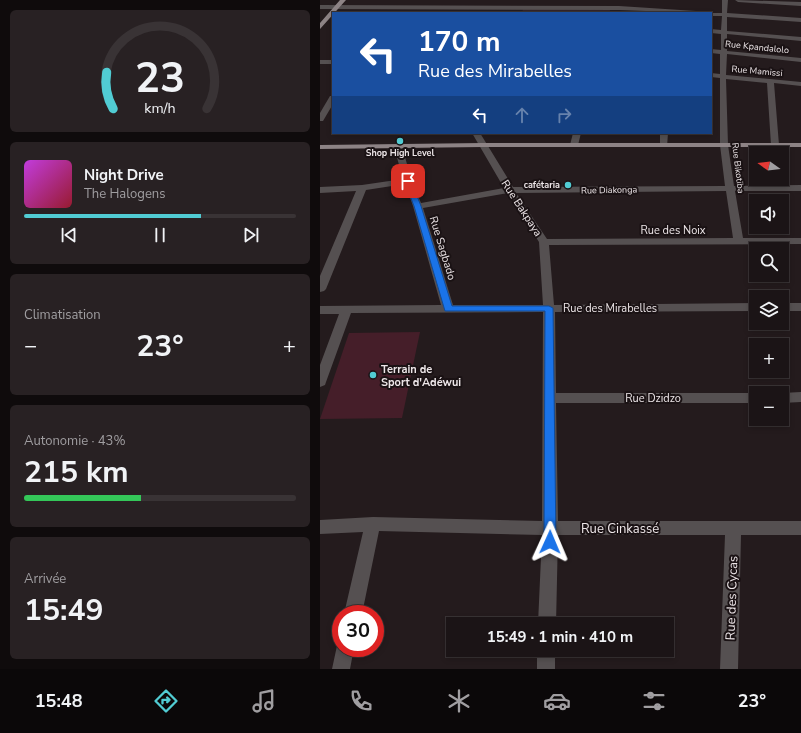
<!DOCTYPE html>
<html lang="fr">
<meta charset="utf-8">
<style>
:root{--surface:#1b1416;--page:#282123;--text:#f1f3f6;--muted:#a09ea1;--line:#393335;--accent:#51ccd3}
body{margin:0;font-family:"Nunito Sans",sans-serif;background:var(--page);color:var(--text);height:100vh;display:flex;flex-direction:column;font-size:15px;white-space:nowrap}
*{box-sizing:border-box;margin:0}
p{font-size:13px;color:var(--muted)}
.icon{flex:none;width:22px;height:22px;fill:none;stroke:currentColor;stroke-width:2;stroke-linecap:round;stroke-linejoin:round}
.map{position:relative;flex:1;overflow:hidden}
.details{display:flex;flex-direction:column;gap:10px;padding:10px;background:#0f0b0c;width:320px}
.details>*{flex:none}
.hud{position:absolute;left:12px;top:12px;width:380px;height:122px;border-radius:0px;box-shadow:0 2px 6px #0003,0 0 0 1px var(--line);background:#1a4fa0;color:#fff;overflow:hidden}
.needle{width:26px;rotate:284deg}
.tools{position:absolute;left:429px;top:146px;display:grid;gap:8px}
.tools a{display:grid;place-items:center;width:40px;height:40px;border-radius:0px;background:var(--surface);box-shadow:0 2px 6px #0003,0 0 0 1px var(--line);font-size:20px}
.speed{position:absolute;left:12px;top:605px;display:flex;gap:8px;font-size:20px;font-weight:700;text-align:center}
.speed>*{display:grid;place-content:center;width:52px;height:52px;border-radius:50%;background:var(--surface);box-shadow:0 2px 6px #0003,0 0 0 1px var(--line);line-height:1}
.speed .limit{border:6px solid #d22;background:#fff;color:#111}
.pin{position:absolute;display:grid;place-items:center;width:34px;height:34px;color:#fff;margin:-17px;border-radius:8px;box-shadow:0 2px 6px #0006}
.me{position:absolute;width:44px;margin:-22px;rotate:1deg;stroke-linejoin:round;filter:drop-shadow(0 0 3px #0008)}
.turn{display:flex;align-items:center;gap:14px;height:84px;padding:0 20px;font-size:18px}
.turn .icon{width:52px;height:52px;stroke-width:2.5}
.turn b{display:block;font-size:28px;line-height:34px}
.lanes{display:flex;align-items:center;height:38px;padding:0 20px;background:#0003;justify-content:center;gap:20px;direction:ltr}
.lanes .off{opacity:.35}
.big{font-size:30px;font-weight:700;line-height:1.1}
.details .widget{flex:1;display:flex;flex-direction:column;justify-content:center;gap:6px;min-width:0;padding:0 14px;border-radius:6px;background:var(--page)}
.details .dial{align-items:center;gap:0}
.dial svg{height:104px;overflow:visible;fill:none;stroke:var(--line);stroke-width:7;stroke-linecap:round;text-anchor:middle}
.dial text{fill:var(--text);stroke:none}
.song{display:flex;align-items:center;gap:12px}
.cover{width:48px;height:48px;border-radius:6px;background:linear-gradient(135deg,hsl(290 70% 55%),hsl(350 70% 35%))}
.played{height:4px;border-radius:2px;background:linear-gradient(90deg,var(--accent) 65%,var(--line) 65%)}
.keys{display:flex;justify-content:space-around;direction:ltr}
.heat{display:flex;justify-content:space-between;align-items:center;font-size:22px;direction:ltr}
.charge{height:6px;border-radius:3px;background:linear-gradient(90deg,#34c759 43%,var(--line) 0)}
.trip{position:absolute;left:126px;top:617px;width:228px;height:40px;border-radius:0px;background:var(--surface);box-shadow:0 2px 6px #0003,0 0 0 1px var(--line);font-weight:700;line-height:40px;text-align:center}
.dock{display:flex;height:64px;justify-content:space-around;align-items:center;background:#0b0809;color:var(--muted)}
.dock .icon{width:28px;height:28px}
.dock .selected{color:var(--accent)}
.dock b{font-size:18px;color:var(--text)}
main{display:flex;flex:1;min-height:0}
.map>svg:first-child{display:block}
.built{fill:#332327}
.green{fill:#451e29}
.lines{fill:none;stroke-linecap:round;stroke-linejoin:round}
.minor{fill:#555051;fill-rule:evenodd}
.major{fill:#8d8385;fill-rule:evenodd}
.route{fill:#1a73e8;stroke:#114b97}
.poi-dot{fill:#51ccd3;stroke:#1a1214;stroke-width:1.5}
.labels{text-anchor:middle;stroke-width:4;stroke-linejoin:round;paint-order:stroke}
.far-street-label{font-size:9px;fill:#ede6e8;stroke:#1a1214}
.far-poi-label{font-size:9px;font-weight:bold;fill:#ede6e8;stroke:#1a1214}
.street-label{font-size:11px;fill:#ede6e8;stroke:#1a1214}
.poi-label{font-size:11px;font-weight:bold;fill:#ede6e8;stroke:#1a1214;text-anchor:start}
.near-street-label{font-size:13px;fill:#ede6e8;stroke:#1a1214}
</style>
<main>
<section class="details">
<div class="widget dial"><svg viewBox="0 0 100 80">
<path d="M14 69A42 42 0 1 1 86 69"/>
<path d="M14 69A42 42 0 0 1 9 41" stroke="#51ccd3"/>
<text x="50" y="56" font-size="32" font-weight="700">23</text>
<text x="50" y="72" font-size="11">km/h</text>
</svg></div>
<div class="widget">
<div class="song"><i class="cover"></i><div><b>Night Drive</b><p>The Halogens</p></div></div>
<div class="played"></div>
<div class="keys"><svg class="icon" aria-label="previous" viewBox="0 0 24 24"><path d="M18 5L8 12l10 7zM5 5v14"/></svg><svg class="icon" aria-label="pause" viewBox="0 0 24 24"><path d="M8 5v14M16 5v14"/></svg><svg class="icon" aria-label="next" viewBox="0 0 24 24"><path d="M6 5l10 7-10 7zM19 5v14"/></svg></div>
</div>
<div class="widget"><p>Climatisation</p>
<div class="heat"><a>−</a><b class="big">23°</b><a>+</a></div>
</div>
<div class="widget"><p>Autonomie · 43%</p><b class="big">215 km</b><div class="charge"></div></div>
<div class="widget"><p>Arrivée</p><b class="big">15:49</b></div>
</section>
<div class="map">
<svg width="481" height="669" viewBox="0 0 481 669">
<rect width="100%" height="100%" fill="#241b1d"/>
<path class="built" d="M291,8L289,13H202L203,9Z"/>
<path class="green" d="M100,332L82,418L0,419L29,333Z"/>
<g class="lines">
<path class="minor" d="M402,0H408L407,13L481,18V22L407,17V31L481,37V41L407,34V51L481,58V62L407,54L406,75L481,82V86L454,83L459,145L455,147L451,145L447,83L406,79L408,145L414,186L481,185V191H415L423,238H481V244L229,245L234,305L436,303V311L235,312L236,393H436V403H236L238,521H481V535H421L418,669H400L405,535H238L236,624H218L222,535L59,531L42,614H24L43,532L0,534V520L53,517L222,521L223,312L31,313L6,382L5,385L0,387V365L19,314H0V306L121,305L93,206L85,184L46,190L6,289L4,291L0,292V276L36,191L0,193V187L42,185L83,179L74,147L78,145L82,147L92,181L101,203L184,188L152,133H160L193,187L405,186L400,145V78L391,77V73L400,74V54L391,53V49L401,50V34L391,33V29L401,30L402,16H391V13H389H402ZM406,191L413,238L227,239L196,193ZM188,193L219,242L223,305H133L103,208Z
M415,0L481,2V6L418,2Z
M0,5L299,6L376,11L379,13L299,10L0,9Z
M0,60H13V64H0Z
M10,96H13V104L3,121H0V113Z
M253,133H261L258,145L254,147L250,145Z
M340,133H348L347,147H344L340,145Z
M462,303H481V311H462Z
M481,392V402L462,403V393Z
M21,640V648H34L30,669H12L18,641Z
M217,650H235V669H217Z"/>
<path class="major" d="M20,0H26L0,29V23Z
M163,143H481V147H163L0,149V145Z"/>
</g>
<path class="route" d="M88,179L91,181L101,206L132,306H229L233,308L236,542L234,546L230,547L225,546L224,542L225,311H125L94,206L84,181Z"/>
<g class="poi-dot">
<circle cx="80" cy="141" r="4"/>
<circle cx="248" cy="185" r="4"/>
<circle cx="53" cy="375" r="4"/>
</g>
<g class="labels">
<g class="far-street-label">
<text transform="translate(437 47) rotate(6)" y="3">Rue Kpandalolo</text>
<text transform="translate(437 71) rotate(5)" y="3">Rue Mamissi</text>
<text transform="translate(418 168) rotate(83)" y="3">Rue Bikotiba</text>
<text transform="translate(289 190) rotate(-1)" y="3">Rue Diakonga</text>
</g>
<g class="far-poi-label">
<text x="80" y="156">Shop High Level</text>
<text x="240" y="188" text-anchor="end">cafétaria</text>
</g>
<g class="street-label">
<text transform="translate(202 208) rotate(57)" y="4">Rue Bakpaya</text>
<text x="353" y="234">Rue des Noix</text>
<text transform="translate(123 248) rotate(73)" y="4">Rue Sagbado</text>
<text x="290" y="312">Rue des Mirabelles</text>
<text x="333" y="402">Rue Dzidzo</text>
</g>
<g class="poi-label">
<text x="61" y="373">Terrain de<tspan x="61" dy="13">Sport d'Adéwui</tspan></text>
</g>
<g class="near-street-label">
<text x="300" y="533">Rue Cinkassé</text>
<text transform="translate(411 598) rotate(-88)" y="5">Rue des Cycas</text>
</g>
</g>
</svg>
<div class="tools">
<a><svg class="needle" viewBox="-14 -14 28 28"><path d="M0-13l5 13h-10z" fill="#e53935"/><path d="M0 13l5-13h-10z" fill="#a09ea1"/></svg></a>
<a><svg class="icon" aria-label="sound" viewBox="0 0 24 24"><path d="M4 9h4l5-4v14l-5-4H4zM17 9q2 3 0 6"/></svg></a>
<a><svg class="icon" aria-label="search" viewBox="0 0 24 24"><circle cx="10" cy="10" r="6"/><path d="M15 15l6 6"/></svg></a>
<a><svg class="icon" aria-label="layers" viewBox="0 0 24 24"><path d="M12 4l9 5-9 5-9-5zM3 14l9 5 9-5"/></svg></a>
<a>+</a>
<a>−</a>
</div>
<div class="speed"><div class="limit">30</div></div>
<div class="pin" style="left:88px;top:181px;background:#d93025"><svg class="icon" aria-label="arrive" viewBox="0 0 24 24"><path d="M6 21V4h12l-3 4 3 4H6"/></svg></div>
<svg class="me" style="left:230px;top:542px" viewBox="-20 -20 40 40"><path d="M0-17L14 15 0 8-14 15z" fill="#1a73e8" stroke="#fff" stroke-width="4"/></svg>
<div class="trip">15:49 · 1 min · 410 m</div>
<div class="hud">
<div class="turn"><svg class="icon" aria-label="left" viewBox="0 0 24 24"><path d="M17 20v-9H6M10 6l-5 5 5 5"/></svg><div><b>170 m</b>Rue des Mirabelles</div></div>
<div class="lanes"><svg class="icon" aria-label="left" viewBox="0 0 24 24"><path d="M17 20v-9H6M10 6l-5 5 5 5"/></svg><svg class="icon off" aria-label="ahead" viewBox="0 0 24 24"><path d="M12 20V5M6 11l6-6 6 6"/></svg><svg class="icon off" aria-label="right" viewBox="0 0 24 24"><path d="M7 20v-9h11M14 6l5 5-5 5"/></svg></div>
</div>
</div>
</main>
<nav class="dock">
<b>15:48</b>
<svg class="icon selected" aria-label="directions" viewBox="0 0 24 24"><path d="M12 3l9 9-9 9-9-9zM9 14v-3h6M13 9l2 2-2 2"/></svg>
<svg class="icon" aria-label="music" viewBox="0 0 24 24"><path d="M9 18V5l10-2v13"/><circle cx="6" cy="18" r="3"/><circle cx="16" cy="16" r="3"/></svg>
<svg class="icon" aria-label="phone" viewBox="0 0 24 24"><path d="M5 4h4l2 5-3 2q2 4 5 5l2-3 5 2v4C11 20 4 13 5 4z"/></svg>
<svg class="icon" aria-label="climate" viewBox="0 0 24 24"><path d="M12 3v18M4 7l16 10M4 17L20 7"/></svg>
<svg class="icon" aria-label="car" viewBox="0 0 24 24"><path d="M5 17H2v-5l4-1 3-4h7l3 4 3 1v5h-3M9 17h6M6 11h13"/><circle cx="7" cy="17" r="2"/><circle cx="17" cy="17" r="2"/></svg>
<svg class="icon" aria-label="filters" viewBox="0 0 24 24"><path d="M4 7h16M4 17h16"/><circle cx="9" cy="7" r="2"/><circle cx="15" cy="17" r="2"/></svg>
<b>23°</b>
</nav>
